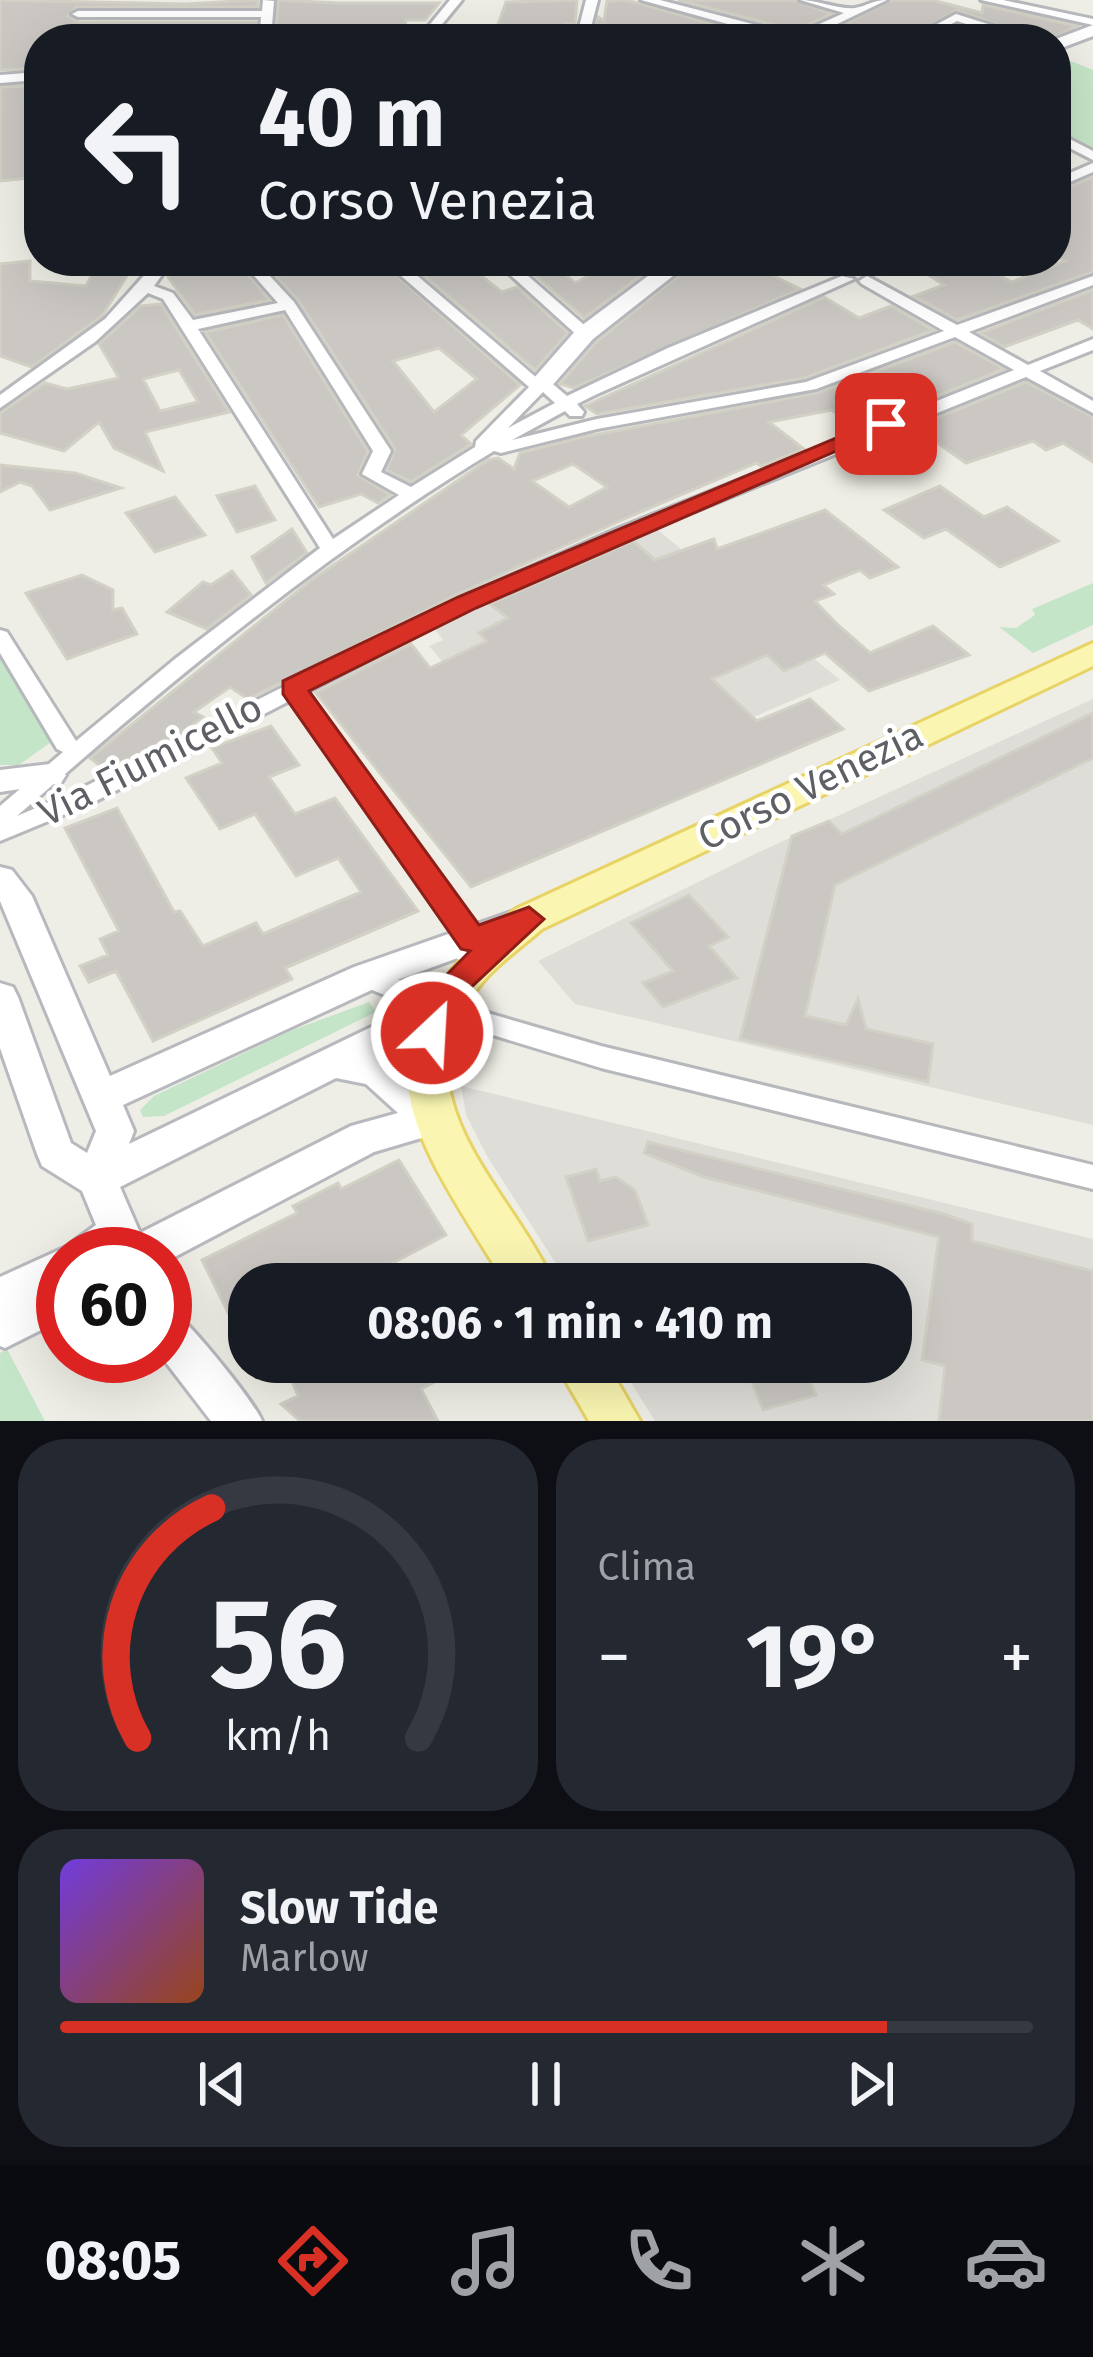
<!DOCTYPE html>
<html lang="it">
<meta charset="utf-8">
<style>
:root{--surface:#171b24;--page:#242831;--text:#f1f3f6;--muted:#9ea1a6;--line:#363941;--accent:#d93025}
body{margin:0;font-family:"Fira Sans",sans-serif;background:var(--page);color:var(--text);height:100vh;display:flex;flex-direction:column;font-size:45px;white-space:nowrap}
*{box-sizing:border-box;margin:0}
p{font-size:39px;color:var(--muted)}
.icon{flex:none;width:66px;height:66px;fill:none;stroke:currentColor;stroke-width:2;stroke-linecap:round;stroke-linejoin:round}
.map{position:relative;height:1421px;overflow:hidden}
.panel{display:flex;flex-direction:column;gap:18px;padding:18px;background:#0d0f14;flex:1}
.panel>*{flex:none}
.top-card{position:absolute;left:24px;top:24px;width:1047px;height:252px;border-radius:48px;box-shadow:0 12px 48px #0002;background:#171b24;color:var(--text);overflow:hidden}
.speed{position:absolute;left:36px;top:1227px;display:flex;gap:24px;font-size:60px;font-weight:700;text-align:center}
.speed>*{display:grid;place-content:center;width:156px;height:156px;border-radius:50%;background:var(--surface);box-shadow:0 12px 48px #0002;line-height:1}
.speed .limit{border:18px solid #d22;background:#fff;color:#111}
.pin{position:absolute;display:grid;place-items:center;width:102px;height:102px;color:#fff;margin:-51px;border-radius:24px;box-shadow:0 6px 18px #0006}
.me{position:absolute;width:132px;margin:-66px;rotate:25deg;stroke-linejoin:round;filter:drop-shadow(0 0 9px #0008)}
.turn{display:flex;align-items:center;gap:42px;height:252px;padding:0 36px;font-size:54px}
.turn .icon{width:156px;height:156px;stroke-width:2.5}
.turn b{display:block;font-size:84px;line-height:102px}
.big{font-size:90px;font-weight:700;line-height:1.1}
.panel .widget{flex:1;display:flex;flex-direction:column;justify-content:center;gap:18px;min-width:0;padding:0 42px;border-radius:48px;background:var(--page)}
.panel .dial{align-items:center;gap:0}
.dial svg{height:312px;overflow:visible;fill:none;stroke:var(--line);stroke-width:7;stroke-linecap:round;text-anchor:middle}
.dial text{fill:var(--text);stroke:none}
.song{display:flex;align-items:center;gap:36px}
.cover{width:144px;height:144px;border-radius:18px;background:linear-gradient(135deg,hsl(260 70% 55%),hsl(20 70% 35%))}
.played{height:12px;border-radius:6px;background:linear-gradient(90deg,var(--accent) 85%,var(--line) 85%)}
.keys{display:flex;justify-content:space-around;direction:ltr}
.heat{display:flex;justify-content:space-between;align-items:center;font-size:66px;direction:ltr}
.panel .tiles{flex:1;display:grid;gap:18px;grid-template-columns:1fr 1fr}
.widget:last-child{grid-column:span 2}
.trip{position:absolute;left:228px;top:1263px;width:684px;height:120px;border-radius:48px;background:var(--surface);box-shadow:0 12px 48px #0002;font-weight:700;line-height:120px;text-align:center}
.menu{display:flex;height:192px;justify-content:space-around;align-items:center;background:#090b0e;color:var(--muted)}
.menu .icon{width:84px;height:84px}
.menu .active{color:var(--accent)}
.menu b{font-size:54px;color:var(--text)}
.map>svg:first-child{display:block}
.industrial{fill:#deddd8}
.green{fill:#c5e5c8}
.building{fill:#cbc8c4;stroke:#d3d1c5;stroke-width:3;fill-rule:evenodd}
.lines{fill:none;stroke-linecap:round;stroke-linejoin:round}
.street-casing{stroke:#b6b8bc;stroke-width:6}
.secondary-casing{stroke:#b8b9bf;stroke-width:6}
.primary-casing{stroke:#e8d366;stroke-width:6}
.street{fill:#fff;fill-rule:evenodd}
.secondary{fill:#fff;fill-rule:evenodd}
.primary{fill:#faf6b1;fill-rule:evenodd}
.route{fill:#d93025;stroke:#8d1f18;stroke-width:3}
.labels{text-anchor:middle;stroke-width:9;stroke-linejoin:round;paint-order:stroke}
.street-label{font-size:39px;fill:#5e6066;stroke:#fff}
</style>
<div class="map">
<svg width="1093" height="1421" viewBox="0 0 1093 1421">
<rect width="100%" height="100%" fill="#efeee6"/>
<path class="industrial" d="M653,526L840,680L667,754L500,730L429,646L443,640L434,628L488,605L481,599Z
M1093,699V1125L575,1004L538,961L759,852Z
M461,1086L1093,1239V1421H655L618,1362H891V1284H569L487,1156L466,1115Z"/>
<path class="green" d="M1056,55L1093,70V151L1056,132Z
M1093,583V625L1033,653L999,627L1016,628L1035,615L1032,609Z
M0,655L51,742L19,765H0Z
M369,1002L376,1012L164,1116L143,1117L140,1110L154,1096L290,1031Z
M7,1349L45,1421H0V1353Z"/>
<path class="building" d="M0,0L185,4L258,0V7H76L68,16L78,22H256L255,39H39V68L0,70Z
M278,0L338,3H439L425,20H406L402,39H276Z
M577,0L575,24L565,23L561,39H493L506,2Z
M625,0L638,3L744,33L741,39H600L603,25H596L598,17L604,21L607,1Z
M678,0H796L831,14L795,30Z
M891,0H932L982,13L983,5L1077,26L1052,39H1036L957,10L905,39L819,38Z
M39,85L27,88L29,134L39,133V177L0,181V87Z
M1093,177V272L957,320L914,296L944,285L907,261H971L1012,282L1065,261L1056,256V192Z
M30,261V281L86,286L99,261H136L102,316L32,367L0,356V264Z
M178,261H237L269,300L195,315L168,277Z
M262,261H380L520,385L461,435L471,444L411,482L387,470L395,449L298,300ZM439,348L477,379L434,412L393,361Z
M407,261H462L502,292L517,287L568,333L535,370Z
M519,261H549L575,283L618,261H660L584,318Z
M696,261H791L766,272L800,289L574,388L560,384L596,342Z
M1093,290V329L1078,320L1004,347L980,333Z
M824,297L859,318L891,306L933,330L805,378L597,414L585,406Z
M161,304L229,412L145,432L163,471L114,448L99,422L64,451L0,433V413L45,383L67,389L119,378L99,344L141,306ZM179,370L198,402L160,411L143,379Z
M283,315L368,451L358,475L390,495L378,503L361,494L319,507L205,332Z
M955,342L1004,369L858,428L832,410L769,422L804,449L761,466L756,463L631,516L458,594L248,699L230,687L194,712L203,717L181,733L106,770L90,758L310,581L488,460L498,458L514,469L520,453L583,437L817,393ZM573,464L607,487L569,507L532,481Z
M1026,382L1093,417V462L1063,443L1046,450L1033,441L966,463L929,437L915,435L888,447L879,441Z
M0,465L75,473L121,488L50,510L32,486L20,482L0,492Z
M255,486L275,520L237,532L217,496Z
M940,486L984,517L1007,507L1058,541L1000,567L946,529L924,538L884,510Z
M175,497L205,535L155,552L126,513Z
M825,510L898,567L870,578L860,570L823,585L834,594L815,601L838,625L870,653L933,626L969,655L869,691L825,653L784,671L767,655L712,679L757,721L810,699L843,729L471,887L316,693L411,644L430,668L487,641L479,633L508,618L490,604L633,541L655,560L714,539L717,549Z
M292,529L307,553L266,583L252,557Z
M232,571L251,595L207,629L167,612L203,582L211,585Z
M82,575L113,590V610L122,608L137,634L67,659L26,593Z
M1093,713V758L835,885L805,1016L846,1025L858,999L866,1029L933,1044L928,1082L740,1039L792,836L829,821L842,834Z
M271,726L299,765L269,777L295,814L335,798L418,911L285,968L292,979L153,1041L116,971L89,982L80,966L108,955L100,939L119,931L65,828L117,808L174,912L180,911L203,946L256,923L263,934L361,892L338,858L296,876L255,814L220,829L186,778L222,763L212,748Z
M689,895L728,937L709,946L737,978L663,1007L643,983L673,971L631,923Z
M648,1142L944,1214L972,1224V1241L1093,1271V1421H939L945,1366L922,1360L939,1237L704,1177L644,1153Z
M399,1160L446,1235L353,1284H249V1355L202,1260L297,1213L293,1206L338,1183L341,1189Z
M596,1169L600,1181L616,1177L635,1190L648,1225L588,1241L566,1177Z
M323,1362H346L350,1368L362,1362H473L421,1389L438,1421H300L281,1404L298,1396L291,1379Z
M744,1362H802L816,1395L763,1410Z"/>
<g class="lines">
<g class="street-casing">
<path id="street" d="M263,0L274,1L271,39H259L261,17H78L72,14L78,11H262Z
M450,0H462L430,39H418Z
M586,0H598L588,39H576Z
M641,0H660L795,35L844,13L800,0C817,0 841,10 855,8C867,6 873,0 887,0L806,39H782Z
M981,0H1003L1093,19V25Z
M956,14L1029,37L1031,39H1013L957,21L924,39H909Z
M39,72V80L0,83V75Z
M1056,132L1093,151V160L1056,141Z
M1093,163V172L1056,188V179Z
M157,261H172L154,286L173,293L193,320L278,303L241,261H256L294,302L391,451L381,472L411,487L475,447L476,441L529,387L384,261H400L538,379L548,380L567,396L668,348L842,276L854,279L595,395L577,404L584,412L582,416H570L565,411L512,440L597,419L806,382L944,331L862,284L859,281L867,276L957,325L1093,276V285L969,332L1028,365L1093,339V350L1040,371L1093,401V413L1026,377L631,537L474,606L307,692L482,933L485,940L475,959L466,961L457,959L454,952L460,941L291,700L92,803L0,841V806L63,752L57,749L0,653V630L7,632L76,741L175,659L320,548L163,299L148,293L95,342L0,408V395L105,319ZM285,310L373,451L362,474L399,495L333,539L198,329ZM955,337L1014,370L617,529L460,598L295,681L286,682L283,687L76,791L17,816C168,683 322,555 494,451L501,453L597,429L816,389ZM543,392L555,403L508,428Z
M495,261H511L591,331V337H579Z
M875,261H895L874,272H864V266Z
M366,967L474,1009L601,1046L1093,1165V1189L601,1068L460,1025L357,984L354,977L357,970Z"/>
</g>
<g class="secondary-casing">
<path id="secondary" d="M1093,25V36L1056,50V39Z
M668,261H692L593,339L550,388H534V378L577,329Z
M50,764L66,775L61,783L0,792V770Z
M0,867L12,870L32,896L110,1076L354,967L523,908L535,912L540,921L535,930L378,987L123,1105L134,1131L129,1144L388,1019C408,1006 427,987 451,995L456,1005L451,1015L380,1057L445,1109L451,1120L445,1131L374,1152L165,1262V1254H63V1319L5,1348L0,1346V1277L66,1247L96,1225L82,1191L42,1166L37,1154L0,1048V983L13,987L18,997L71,1143L87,1153L96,1131L0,901ZM336,1078L366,1084L398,1113L351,1126L140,1233L120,1187Z
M165,1305C182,1312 254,1401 262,1421H211L161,1356H165Z"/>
</g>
<g class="primary-casing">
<path id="primary" d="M1093,643V666L542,929C524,945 502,960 486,978C386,1092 508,1182 554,1284H506C405,1122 344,1049 516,909Z
M555,1362H606L640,1421H589Z"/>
</g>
<use href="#street" class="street"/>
<use href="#secondary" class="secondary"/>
<use href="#primary" class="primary"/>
</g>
<path class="route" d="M879,420L898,424L476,608L309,691L479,925L529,907L544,919L463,995L443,1042H420L415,1033L426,996L470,951L461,949L283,694V681L458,597Z"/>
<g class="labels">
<g class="street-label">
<text transform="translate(150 759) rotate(-27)" y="14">Via Fiumicello</text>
<text transform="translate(810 785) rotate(-26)" y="14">Corso Venezia</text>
</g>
</g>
</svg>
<div class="speed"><div class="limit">60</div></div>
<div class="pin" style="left:886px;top:424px;background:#d93025"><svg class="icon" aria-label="arrive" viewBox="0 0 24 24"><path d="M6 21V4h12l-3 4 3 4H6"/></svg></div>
<svg class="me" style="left:432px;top:1033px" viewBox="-20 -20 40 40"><circle r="17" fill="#d93025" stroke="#fff" stroke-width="3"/><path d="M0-11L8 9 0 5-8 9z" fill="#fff"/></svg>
<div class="trip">08:06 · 1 min · 410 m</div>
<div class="top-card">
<div class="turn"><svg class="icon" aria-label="left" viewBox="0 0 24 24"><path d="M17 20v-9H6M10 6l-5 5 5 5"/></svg><div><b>40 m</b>Corso Venezia</div></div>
</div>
</div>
<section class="panel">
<div class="tiles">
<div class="widget dial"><svg viewBox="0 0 100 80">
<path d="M14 69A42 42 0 1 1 86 69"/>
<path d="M14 69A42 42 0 0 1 33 10" stroke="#d93025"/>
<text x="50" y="56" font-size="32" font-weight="700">56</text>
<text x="50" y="72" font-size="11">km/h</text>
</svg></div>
<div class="widget"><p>Clima</p>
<div class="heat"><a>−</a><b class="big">19°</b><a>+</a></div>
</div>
<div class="widget">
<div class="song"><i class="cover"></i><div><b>Slow Tide</b><p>Marlow</p></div></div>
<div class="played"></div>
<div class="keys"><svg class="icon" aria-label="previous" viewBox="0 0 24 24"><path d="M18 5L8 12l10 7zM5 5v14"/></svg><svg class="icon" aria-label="pause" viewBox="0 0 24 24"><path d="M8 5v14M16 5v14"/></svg><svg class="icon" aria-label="next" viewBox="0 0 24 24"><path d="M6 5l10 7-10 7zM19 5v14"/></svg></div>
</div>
</div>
</section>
<nav class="menu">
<b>08:05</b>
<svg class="icon active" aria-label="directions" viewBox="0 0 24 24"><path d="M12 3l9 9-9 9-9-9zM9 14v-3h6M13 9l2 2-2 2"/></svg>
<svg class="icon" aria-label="music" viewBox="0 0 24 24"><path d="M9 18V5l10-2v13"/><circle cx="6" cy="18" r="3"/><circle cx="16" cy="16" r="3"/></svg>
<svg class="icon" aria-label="phone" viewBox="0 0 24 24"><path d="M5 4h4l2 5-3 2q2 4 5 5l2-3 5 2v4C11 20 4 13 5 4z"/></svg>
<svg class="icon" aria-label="climate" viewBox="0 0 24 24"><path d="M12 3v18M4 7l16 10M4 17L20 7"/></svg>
<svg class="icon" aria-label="car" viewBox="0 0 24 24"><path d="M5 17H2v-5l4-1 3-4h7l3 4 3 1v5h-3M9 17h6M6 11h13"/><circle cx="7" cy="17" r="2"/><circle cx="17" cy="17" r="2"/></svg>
</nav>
